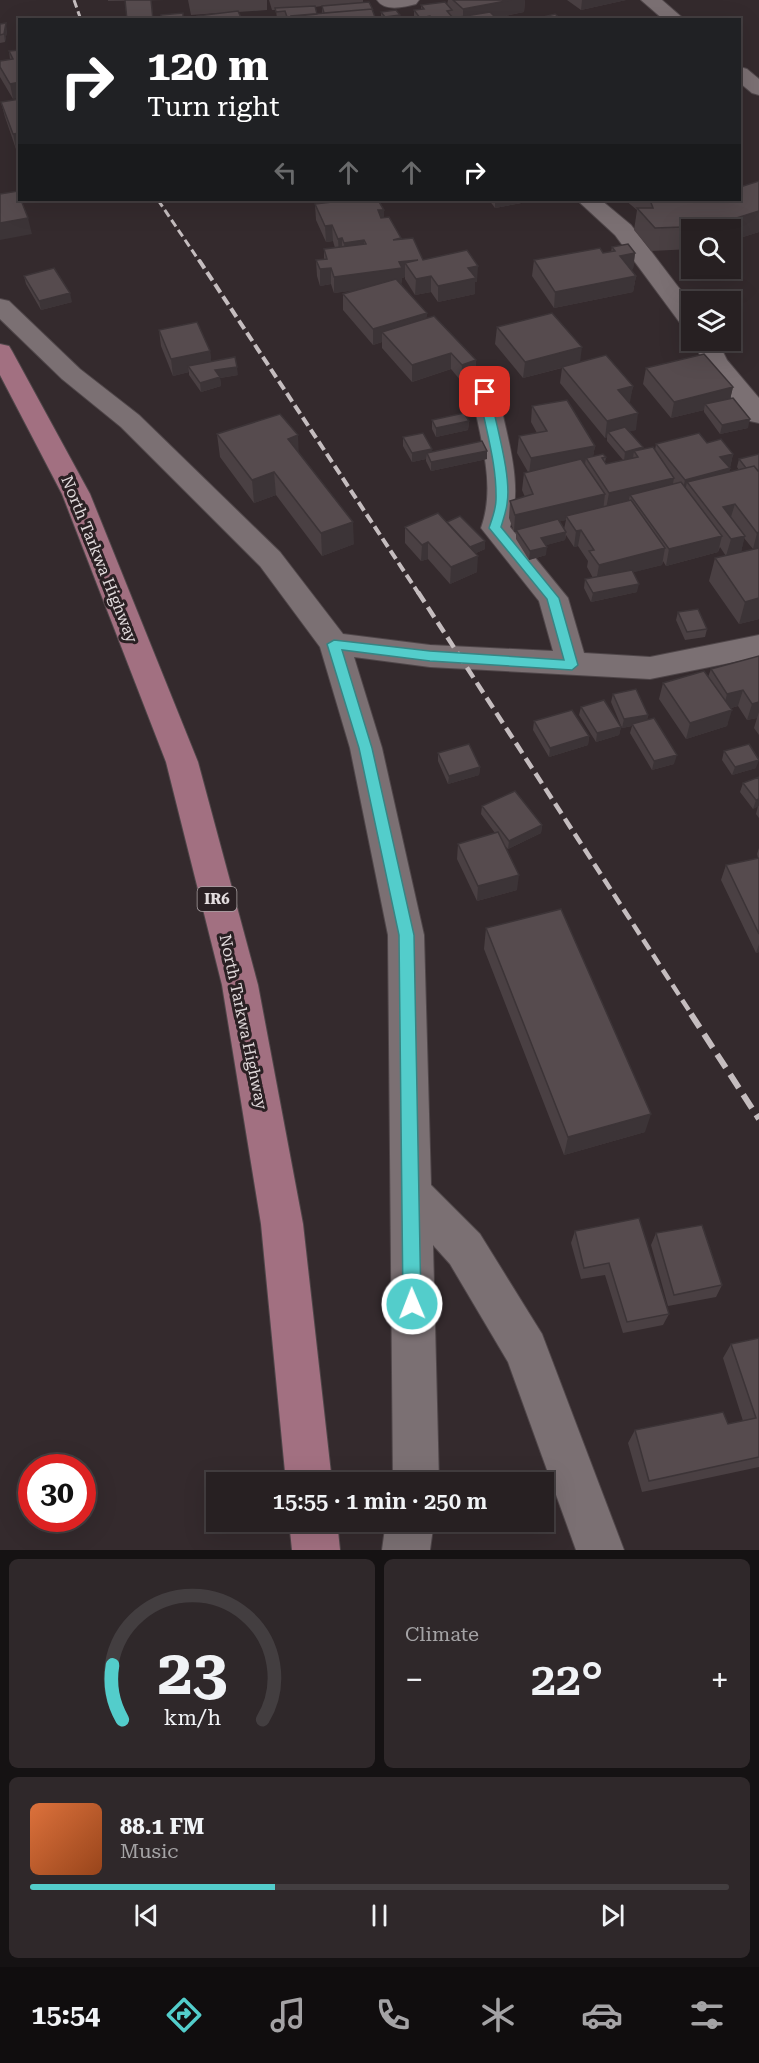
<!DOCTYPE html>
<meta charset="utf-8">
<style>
:root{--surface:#272022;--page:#2f282a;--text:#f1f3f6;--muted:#a4a3a5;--line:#433e40;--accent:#53cdcb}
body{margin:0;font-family:"Roboto Serif",serif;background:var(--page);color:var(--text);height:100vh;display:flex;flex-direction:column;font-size:22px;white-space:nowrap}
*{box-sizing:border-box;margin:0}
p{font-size:20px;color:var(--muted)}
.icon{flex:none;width:33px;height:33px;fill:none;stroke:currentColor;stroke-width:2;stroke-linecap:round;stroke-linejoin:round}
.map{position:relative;height:1550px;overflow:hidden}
.panel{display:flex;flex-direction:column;gap:9px;padding:9px;background:#151213;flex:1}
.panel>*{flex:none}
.guide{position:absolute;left:18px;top:18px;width:723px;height:183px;border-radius:0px;box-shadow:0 6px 24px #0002,0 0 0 2px var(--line);background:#202124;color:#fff;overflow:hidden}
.controls{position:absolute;left:681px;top:219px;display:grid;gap:12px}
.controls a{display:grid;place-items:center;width:60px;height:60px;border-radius:0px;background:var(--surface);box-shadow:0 6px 24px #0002,0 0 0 2px var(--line);font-size:30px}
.speed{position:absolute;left:18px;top:1454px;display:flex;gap:12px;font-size:30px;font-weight:700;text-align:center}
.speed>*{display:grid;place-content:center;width:78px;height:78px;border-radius:50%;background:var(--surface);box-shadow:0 6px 24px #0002,0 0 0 2px var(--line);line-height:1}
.speed .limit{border:9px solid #d22;background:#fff;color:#111}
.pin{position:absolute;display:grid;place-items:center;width:51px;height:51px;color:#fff;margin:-26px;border-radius:12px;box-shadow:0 3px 9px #0006}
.me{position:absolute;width:66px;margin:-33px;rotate:359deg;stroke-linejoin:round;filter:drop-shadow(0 0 4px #0008)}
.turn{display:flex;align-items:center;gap:21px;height:126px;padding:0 30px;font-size:27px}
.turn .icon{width:78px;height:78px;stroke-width:2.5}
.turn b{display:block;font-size:42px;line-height:51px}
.lanes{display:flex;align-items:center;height:57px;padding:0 30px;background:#0003;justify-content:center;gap:30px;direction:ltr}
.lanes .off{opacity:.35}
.big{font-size:45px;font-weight:600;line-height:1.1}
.panel .tile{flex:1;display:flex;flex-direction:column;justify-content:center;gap:9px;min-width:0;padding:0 21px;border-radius:9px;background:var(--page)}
.panel .dial{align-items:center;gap:0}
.dial svg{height:156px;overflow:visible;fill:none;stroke:var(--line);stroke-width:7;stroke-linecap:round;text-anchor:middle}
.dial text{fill:var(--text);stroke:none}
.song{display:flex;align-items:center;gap:18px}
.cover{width:72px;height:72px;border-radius:9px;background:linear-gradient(135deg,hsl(20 70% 55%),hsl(20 70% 35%))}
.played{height:6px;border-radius:3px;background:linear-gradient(90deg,var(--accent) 35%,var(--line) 35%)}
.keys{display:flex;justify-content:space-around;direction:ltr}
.heat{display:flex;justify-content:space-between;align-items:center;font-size:33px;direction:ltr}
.panel .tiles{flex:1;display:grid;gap:9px;grid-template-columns:1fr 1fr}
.tile:last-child{grid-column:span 2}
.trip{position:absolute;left:206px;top:1472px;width:348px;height:60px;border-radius:0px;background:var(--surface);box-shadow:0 6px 24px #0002,0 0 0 2px var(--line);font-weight:600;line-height:60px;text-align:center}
.dock{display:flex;height:96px;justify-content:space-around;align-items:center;background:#100d0e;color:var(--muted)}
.dock .icon{width:42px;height:42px}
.dock .current{color:var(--accent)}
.dock b{font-size:27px;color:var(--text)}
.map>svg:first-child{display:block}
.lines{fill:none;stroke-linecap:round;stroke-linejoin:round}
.minor-casing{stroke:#4f4649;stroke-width:2}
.primary-casing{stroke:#4f4649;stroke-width:2}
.minor{fill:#7b7073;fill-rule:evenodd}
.primary{fill:#a27081;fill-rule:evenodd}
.rail-far3{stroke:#c5bdbf;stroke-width:3;stroke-dasharray:8 4;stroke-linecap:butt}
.rail-far2{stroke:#c5bdbf;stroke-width:4;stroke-dasharray:10 4.5;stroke-linecap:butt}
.rail-far1{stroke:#c5bdbf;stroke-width:4.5;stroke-dasharray:12 6;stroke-linecap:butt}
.rail{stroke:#c5bdbf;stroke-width:6;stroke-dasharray:16 8;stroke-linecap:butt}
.wall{fill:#4a4043;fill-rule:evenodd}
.shaded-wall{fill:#3c3437}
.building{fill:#564b4e;stroke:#3c3437;stroke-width:1.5}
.route{fill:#53cdcb;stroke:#368584;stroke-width:1.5}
.labels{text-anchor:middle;stroke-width:6;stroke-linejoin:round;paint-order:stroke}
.shield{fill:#2a2023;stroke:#aba3a5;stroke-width:1.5}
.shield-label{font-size:15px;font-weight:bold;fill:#e2dbdd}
.street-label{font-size:16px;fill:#e2dbdd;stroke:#2a2023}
</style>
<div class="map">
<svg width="759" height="1550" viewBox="0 0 759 1550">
<rect width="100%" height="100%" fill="#342a2d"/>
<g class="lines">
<g class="minor-casing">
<path id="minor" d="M377,0H419L416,4C404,7 385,12 377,0Z
M641,0H662L685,20H664Z
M740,67L747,69L759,79V95L752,93L740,83Z
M577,200H601L631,225L692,305V329L683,327L615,235Z
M0,299L9,301L80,369L139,415L280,552L343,634L430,645L553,651L539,601L481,528C497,483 479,437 472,392L476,386L485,384L494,386L498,392C506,436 524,482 510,527L568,598L584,653L650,657L759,635V657L650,679L430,667L354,657L382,748L424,935L431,1185L480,1234L542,1334L624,1550H576L508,1362L450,1264L433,1245L439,1482H393L388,935L350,748L320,647L260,566L121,427L62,379L0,319Z
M692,340H717L727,360L759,398V423L750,421L707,368Z
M386,1521H434L430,1550H382Z"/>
</g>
<g class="primary-casing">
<path id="primary" d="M0,344L9,346L12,351L90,494L198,762L258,985L303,1224L332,1482H286L261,1224L222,985L166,762L62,494L0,375Z
M289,1521H337L340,1550H292Z"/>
</g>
<use href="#minor" class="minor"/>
<use href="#primary" class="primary"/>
<path class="rail-far3" d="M74,0L81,20
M158,200L200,262"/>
<path class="rail-far2" d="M199,260L419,594"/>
<path class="rail-far1" d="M418,592L692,1015"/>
<path class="rail" d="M691,1014L759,1119"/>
</g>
<path class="wall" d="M108,0H165L108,1Z
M188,0H267V10L238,12L242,20H197V16L219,13L191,15Z
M269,0H363V2L373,12L376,20L277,19L276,10H272ZM322,6V13L317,14L315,7Z
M448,0H525L524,12L495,18L496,20H415L414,18V10L421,9V5H447Z
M567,0H626L581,10Z
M381,12L400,15V20H381Z
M0,24L7,31L5,42L0,43Z
M20,50L13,99L0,77V61L10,59L9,51Z
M20,99L16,149L5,117L1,102Z
M759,181V232L730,241V230H692V249L651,251L634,230L637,210L625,200H740Z
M349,200H384H379L384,210V217L401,238V240L423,260L477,282H475V294L438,302L431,292L415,295L405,279V277L402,278L401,285L427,313L426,318L476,360L475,376L461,381L451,369L412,382L382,348V342L373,345L343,310V294L355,290L334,293L331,284L320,286L317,276L316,260L324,259V249L335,248L333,241L326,242L316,220L315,204Z
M489,200H533L532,201L495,208Z
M612,247L635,253L633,269L631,270L636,276L633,292L554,308L532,276L534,260L603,253L611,252Z
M24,276L72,302L41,310L26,284Z
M497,327L580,362L633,386L629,403L636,430L629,431L643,447L642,449L655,450L656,444L707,443L733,454L729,472L739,470L737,467L739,459L759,454V548L753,549L744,538L741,552L759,548V619L739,624L709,581L715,558L726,556L720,547L718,552L666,566L663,561L662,565L633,572L637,592L591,602L584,588L585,579L593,578L587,567L588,561L578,546L574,547L566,535L565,540L546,545V555L529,560L516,539V531L514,532L509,518L510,501L525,497L522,490L524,473L528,472L517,453L519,436L537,433L531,422L532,406L595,446L593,456L606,457L605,462L606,464L623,460L607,441V437L605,438L560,383L562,368L523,378L495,344ZM566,520L564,529L559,521Z
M159,330L210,351L211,362L238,375L220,378L221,386L201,392L189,375V372L173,376L161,346Z
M646,368L733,387L730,399L748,428L720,434L704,412V410L671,418L643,384Z
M432,420L469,421L468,430L436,437L432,429Z
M217,434L299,453L354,544L322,556L276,495L254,503L220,457Z
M403,437L432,452L487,451V459L431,471L426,461V459L412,462L403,446Z
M447,522L485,549L476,553L477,572L450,584L428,559L421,561L405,543V527Z
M678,612L707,629L705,637L685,640L676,620Z
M759,656V735L754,728L757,718L747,720L738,706L731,708L727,726L686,739L659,699L663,683L708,677L711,669Z
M613,694L648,715L647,720L674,764L652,770L630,733L632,726L622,728L611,702Z
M581,707L621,727L619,735L596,742L579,715Z
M534,721L589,736L588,745L549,757L533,730Z
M724,751L756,768L732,775L722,760Z
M438,753L480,767L479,775L448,784L438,761Z
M759,777V818L756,814L758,806L753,809L740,792L743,783Z
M482,806L542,825L541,833L508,849L505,846L517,890L477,901L457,859L458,844L495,833L481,814Z
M759,848V952L756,953L721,880L726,865L758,858L757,854Z
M486,928L645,1132L564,1155L484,949Z
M575,1231L669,1314L663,1325L623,1333L605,1275L581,1279L571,1243Z
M656,1233L722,1285L716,1297L668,1306L651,1245Z
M759,1338V1467L642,1492L628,1443L635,1430L728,1424L743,1421L723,1358L731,1344Z"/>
<path class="shaded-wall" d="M511,0H525L524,12L486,20H463V9Z
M582,0H626L581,10Z
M400,15V20H385V17Z
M430,16L429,20H419L420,18Z
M6,23L7,31L5,42L4,34Z
M20,82V98L13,99L10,84Z
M20,133V149H16L13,134Z
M273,200H298L273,203Z
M495,200H533L532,201L495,208Z
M378,210H384V226Z
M759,211V232L730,241V230H710L711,226Z
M28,218L32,234L0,240V223Z
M332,225L333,241L326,242L325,226Z
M342,238V254L339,255L338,239Z
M364,240V256L345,259L344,243Z
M635,253L633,269L618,272L620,256Z
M418,260L405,263V277L402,278L401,285L334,293V277L399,262Z
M478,266L477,282H475V294L438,302V286L468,268Z
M331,268V284L320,286V269Z
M431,276V292L415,295L416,279Z
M636,276L633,292L554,308L555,292Z
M70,293L72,302L41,310L39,301Z
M427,313L426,329L382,332V342L373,345V329Z
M582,347L580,363L523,378L525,362Z
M210,351L212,368L188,366L189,372L173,376L171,359Z
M451,353V369L412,382V365Z
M476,360L475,376L461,381L462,365Z
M237,367L238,375L220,378L221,386L201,392L200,383L215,370Z
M633,386L630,402L616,406L618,390Z
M733,387L729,404H705L704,410L671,418L674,402Z
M638,413L636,430L612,436L608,432L607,437L605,438L607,421Z
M750,419L748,428L720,434L722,425Z
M469,421L468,430L436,437V428Z
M298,435L299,458L288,439Z
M595,446L592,462L586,458L585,464L529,474L531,458Z
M643,447L641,456L634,451L633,458L624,461L625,452Z
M432,449L431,458L427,453L426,459L412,462V453Z
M487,451V459L431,471V462Z
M733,454L726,485L687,482L684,496L681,497L685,480L720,457Z
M274,472L276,495L254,503L252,480Z
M674,478L671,494L630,495L628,504L606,509L609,493Z
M605,494L603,511L566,516V520L514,532L515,515Z
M735,504L730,520L723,507Z
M353,522L354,544L322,556L321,533Z
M581,530L578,546L574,547L576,531Z
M566,532L565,540L540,547L541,538Z
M759,532V548L753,549L757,533Z
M722,536L718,552L666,566L669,549Z
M745,536L741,552L726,556L731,539Z
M485,541V549L467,557V549Z
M428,542V559L421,561L422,545Z
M547,547L546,555L529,560L530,551Z
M665,548L662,565L596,582L599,565Z
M478,556L477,572L450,584L451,567Z
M639,584L637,592L591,602L593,593Z
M759,598V619L739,624L745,602Z
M743,690L738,706L723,710L727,694Z
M759,702V712L757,718L747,720L752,704Z
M732,710L727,726L686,739L690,723Z
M648,715L646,723L622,728L624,719Z
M621,727L619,735L596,742L597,733Z
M589,736L588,745L549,757L550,748Z
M677,755L674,764L652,770L654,761Z
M759,760L756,768L732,775L735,767Z
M480,767L479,775L448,784L449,776Z
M759,799V806L753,809L756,800Z
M542,825L541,833L508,849L509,841Z
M519,875L517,890L477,901L478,886Z
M759,944V952L756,953Z
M651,1114L645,1132L564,1155L568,1137Z"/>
<path class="building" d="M125,0H151L153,20H127Z
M453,0H511L463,9Z
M369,2L373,10L372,9L324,13L322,6Z
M445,2L452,10L447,11L453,18L441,20H432L430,16L420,18L414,10L424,9L421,5Z
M315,6L317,14L287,17L285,11L276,12L275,8Z
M372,9L376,20H292L291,16Z
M396,10L400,15L385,17L381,12Z
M238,11L242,20H199L197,16Z
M490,12L496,18L488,20H441Z
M183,13V20H161V15Z
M555,14L562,20H531Z
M6,23L4,34L0,35V24Z
M20,50V82L10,84L0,67V61L13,59L9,51Z
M20,99V133L13,134L1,102Z
M759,181V211L711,226L655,228L637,208H653L650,200H740V187Z
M18,191L20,194V200H21L28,218L0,223V194Z
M349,200H378L384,210H378L381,218L389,217L401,238L393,240L413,238L423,260L467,250L478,266L468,268L476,278L438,286L431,276L416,279L405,263L418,260L399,262L402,268L334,277L331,268L320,269L316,260L327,259L324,249L366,244L364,240L344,243L342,238L338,239L332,225L325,226L315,204Z
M628,244L635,253L620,256L636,276L555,292L534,260L600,248L603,253L615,251L612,247Z
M54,268L70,293L39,301L24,276Z
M396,279L427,313L373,329L343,294Z
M552,313L582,347L525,362L497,327Z
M434,316L476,360L462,365L451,353L412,365L382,332Z
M197,322L210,351L171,359L159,330Z
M704,354L733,387L674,402L646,368Z
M606,355L633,386L618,390L638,413L607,421L562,367Z
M235,357L237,367L215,370L220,377L200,383L188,366Z
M733,398L750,419L722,425L705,404Z
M567,400L595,446L531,458L519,436L547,431L532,406Z
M464,413L469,421L436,428L432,420Z
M280,414L298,435L288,439L353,522L321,533L274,472L252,480L217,434Z
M625,427L643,447L625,452L608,432Z
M423,433L432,449L412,453L403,437Z
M699,433L707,443L721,439L733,454L720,457L730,468L685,480L656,444Z
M482,441L487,451L431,462L427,453Z
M653,447L674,478L609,493L586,458L603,454L606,457L602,458L606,464L638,457L634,451Z
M759,454V471H758L754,466L746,468L739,459Z
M581,459L605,494L515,515L510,501L533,494L524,473Z
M754,466L759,472V532L757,533L735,504L723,507L745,536L731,539L687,482Z
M681,482L722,536L669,549L630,495Z
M631,500L665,548L599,565L589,551L594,550L581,530L576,531L566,516Z
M438,513L478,556L451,567L428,542L422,545L405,527Z
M460,516L485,541L470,547L447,522Z
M558,519L566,532L541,538L547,547L530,551L516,530Z
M759,548V598L745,602L715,558Z
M632,570L639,584L593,593L585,579Z
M698,609L707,629L687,632L678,612Z
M759,656V702L752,704L743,690L727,694L711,669Z
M704,671L732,710L690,723L663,683Z
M636,689L648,715L624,719L613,694Z
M604,700L621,727L597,733L581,707Z
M572,710L589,736L550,748L534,721Z
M654,718L677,755L654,761L632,724Z
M469,744L480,767L449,776L438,753Z
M749,744L759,760L735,767L724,751Z
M759,777V799L756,800L743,783Z
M515,791L542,825L509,841L482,806Z
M498,832L519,875L478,886L458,844Z
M759,858V934L726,865Z
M561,909L651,1114L568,1137L486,928Z
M639,1218L669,1314L627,1322L609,1263L584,1268L575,1231Z
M702,1225L722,1285L674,1295L656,1233Z
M759,1338V1457L649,1481L635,1430L723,1412L728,1424L756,1418L731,1344Z"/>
<path class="route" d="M485,389L490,392C495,423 512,475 507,504C506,512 503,520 501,527L559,598L578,665L572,670L430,661L342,650L372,748L414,935L421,1304L418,1310L412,1313L406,1310L403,1304L399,935L359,748L327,644L334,640L430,651L564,660L547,599L489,528C492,519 496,509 496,500C497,463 485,428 479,392Z"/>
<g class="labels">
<rect class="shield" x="197.5" y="887" width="39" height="24" rx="4.5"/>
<g class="shield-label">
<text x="217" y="904">IR6</text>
</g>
<g class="street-label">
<text transform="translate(100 559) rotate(68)" y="6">North Tarkwa Highway</text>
<text transform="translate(244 1022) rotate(78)" y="6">North Tarkwa Highway</text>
</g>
</g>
</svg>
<div class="controls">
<a><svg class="icon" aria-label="search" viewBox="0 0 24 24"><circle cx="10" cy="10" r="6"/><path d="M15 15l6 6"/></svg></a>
<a><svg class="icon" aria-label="layers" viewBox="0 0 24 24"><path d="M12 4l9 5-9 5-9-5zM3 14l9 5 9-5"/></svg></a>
</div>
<div class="speed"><div class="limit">30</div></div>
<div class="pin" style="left:485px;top:392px;background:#d93025"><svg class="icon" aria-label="arrive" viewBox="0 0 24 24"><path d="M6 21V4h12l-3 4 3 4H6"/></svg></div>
<svg class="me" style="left:412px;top:1304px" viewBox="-20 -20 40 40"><circle r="17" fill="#53cdcb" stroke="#fff" stroke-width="3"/><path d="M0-11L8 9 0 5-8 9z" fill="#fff"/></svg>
<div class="trip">15:55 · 1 min · 250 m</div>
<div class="guide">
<div class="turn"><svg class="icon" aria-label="right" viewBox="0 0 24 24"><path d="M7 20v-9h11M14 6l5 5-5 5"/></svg><div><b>120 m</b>Turn right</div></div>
<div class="lanes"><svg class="icon off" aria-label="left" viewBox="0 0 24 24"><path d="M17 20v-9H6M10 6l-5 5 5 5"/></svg><svg class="icon off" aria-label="ahead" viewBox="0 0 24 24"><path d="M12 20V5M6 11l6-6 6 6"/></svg><svg class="icon off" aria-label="ahead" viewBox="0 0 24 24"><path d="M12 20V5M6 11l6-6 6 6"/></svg><svg class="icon" aria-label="right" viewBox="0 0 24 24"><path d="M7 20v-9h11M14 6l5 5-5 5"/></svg></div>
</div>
</div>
<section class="panel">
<div class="tiles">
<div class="tile dial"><svg viewBox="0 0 100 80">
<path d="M14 69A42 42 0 1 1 86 69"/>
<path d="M14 69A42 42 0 0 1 9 41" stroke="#53cdcb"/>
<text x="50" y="56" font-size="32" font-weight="700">23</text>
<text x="50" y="72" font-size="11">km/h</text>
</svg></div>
<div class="tile"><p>Climate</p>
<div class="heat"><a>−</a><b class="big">22°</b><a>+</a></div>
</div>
<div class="tile">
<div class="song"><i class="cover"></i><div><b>88.1 FM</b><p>Music</p></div></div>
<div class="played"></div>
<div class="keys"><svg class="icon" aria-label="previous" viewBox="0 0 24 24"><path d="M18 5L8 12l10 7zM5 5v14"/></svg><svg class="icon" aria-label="pause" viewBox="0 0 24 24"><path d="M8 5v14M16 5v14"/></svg><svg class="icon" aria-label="next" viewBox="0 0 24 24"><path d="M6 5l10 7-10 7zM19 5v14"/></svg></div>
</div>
</div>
</section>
<nav class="dock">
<b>15:54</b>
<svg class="icon current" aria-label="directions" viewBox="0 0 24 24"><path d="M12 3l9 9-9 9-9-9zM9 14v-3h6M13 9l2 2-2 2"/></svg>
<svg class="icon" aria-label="music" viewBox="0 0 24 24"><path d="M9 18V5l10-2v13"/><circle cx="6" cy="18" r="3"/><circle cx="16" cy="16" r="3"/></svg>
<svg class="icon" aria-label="phone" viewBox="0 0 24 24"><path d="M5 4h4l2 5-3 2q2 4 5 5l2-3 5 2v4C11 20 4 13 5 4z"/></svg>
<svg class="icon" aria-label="climate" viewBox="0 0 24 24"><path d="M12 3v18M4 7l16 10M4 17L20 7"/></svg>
<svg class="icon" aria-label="car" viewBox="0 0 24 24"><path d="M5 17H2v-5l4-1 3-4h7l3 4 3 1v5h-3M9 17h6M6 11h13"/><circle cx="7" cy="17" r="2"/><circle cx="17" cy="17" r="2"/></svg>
<svg class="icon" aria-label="filters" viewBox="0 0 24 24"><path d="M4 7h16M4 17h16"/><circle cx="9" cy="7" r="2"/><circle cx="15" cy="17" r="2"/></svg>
</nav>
